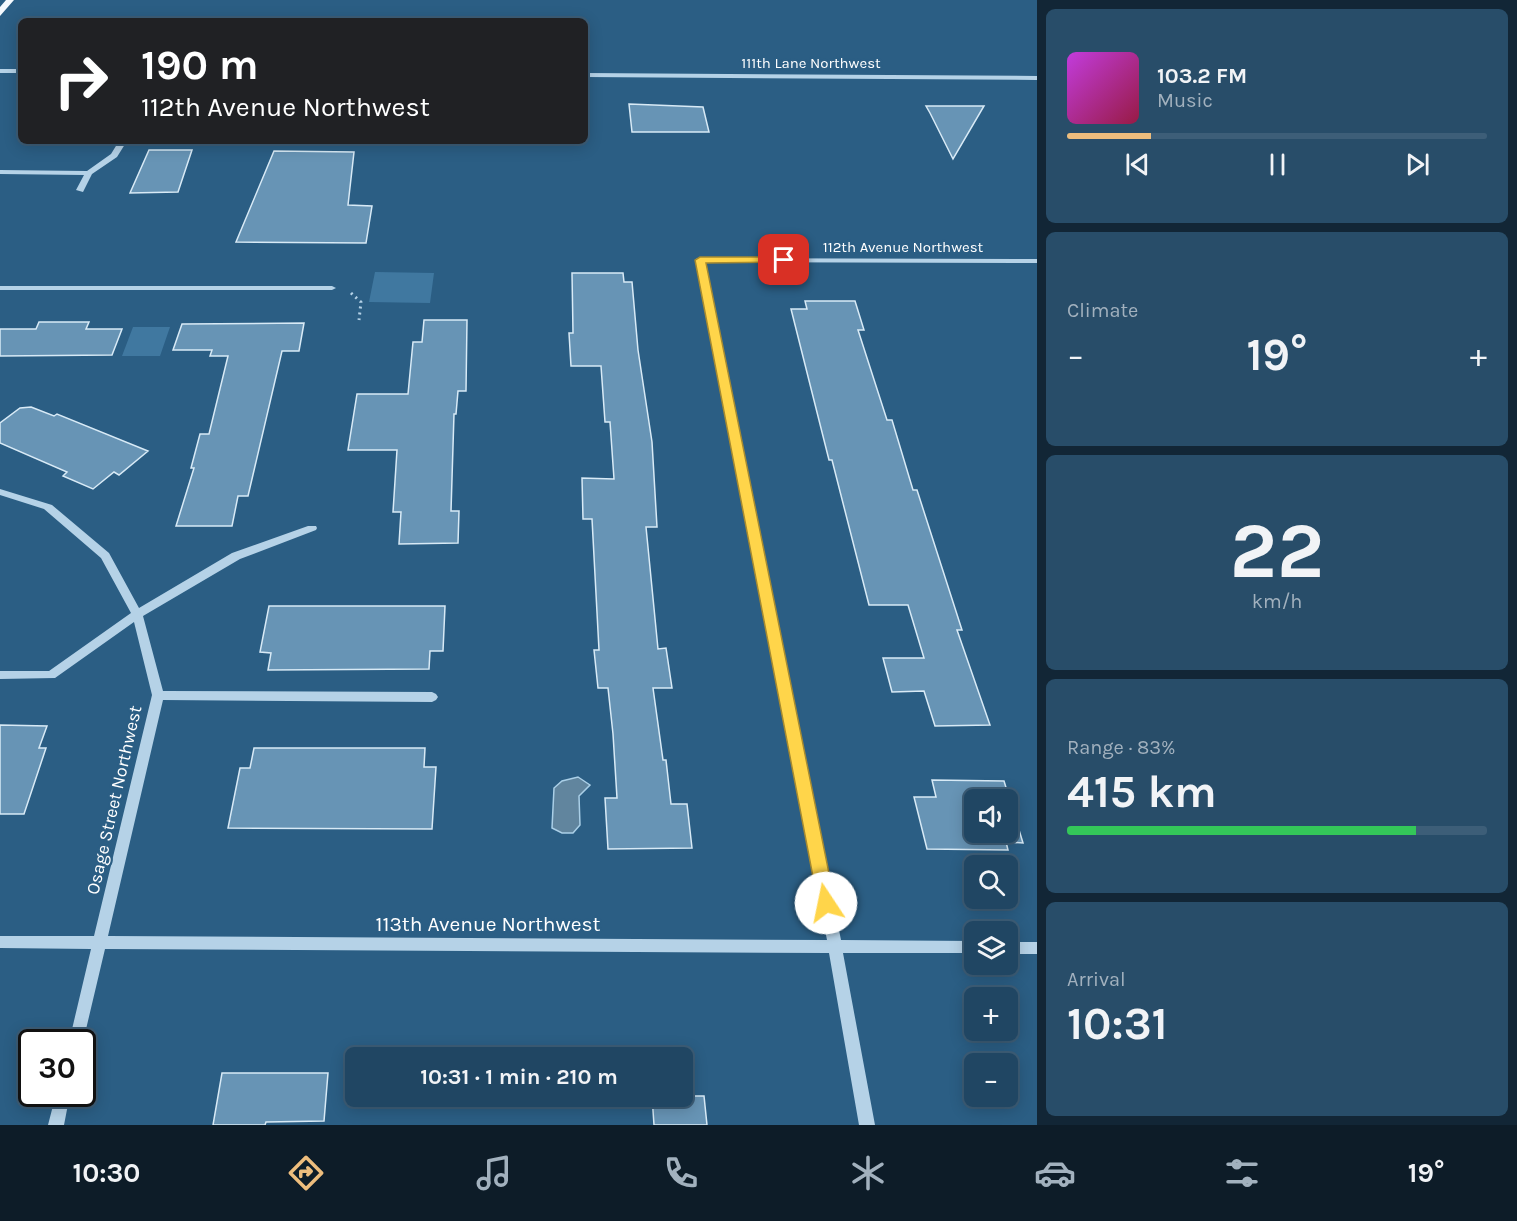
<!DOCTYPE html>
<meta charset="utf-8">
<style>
:root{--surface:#204663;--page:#284d69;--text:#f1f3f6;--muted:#a2b1be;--line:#3d5e78;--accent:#edbd7d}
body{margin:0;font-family:Karla,sans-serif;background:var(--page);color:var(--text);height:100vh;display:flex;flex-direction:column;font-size:22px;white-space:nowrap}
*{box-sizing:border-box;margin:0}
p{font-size:20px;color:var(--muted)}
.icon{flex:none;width:33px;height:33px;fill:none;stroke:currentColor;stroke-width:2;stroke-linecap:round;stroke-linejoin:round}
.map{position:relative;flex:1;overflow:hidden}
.side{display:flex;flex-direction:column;gap:9px;padding:9px;background:#122636;width:480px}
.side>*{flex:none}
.banner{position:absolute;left:18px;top:18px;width:570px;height:126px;border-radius:9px;box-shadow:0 3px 15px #0003,0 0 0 2px var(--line);background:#202124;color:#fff;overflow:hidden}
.controls{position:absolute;left:964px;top:789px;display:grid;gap:12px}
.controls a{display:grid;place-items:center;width:54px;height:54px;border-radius:9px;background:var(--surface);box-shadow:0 3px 15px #0003,0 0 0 2px var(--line);font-size:30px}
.speed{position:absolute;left:18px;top:1029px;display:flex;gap:12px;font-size:30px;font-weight:700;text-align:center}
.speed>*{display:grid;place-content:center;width:78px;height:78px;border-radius:50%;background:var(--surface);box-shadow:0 3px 15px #0003,0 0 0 2px var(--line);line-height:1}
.speed .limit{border:3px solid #111;border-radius:9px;background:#fff;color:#111}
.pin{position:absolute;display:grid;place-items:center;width:51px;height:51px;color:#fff;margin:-26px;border-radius:12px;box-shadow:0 3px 9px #0006}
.me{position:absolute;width:66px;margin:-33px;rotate:349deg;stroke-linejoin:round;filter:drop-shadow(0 0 4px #0008)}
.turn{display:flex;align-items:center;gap:21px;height:126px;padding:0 24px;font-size:27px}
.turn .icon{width:78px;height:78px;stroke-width:2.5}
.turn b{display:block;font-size:42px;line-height:51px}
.big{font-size:45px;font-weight:700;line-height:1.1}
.side .card{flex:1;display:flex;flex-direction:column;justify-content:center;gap:9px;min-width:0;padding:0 21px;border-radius:9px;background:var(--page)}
.side .dial{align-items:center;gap:0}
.dial b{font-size:78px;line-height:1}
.song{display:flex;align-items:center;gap:18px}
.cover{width:72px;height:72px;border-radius:9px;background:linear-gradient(135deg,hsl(290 70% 55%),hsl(340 70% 35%))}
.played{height:6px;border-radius:3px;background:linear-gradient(90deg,var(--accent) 20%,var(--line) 20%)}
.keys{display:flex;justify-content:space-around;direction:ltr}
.heat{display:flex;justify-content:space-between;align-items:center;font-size:33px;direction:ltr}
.charge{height:9px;border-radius:4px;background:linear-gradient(90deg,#34c759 83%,var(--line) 0)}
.trip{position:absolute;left:345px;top:1047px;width:348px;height:60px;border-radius:9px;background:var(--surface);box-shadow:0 3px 15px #0003,0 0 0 2px var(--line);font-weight:700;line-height:60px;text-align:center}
.tab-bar{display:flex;height:96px;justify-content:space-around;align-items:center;background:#0d1c28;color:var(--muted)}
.tab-bar .icon{width:42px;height:42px}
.tab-bar .selected{color:var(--accent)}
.tab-bar b{font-size:27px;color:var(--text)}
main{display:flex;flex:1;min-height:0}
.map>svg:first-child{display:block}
.green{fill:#4078a0}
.water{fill:#61859e;stroke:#aacfe7;stroke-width:1.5}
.building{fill:#6794b5;stroke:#d8eaf6;stroke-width:1.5;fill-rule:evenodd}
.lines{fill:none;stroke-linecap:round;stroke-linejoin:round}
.path{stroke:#b5d2e7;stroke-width:3;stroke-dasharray:2 4;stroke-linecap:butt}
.minor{fill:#b5d2e7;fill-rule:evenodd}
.major{fill:#f6fafe;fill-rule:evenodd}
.route{fill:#ffd54a;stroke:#a68a30;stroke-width:1.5}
.labels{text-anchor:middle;stroke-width:4.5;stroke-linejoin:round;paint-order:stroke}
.far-street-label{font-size:15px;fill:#fff;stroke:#2b5e84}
.street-label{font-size:18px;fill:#fff;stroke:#2b5e84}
.near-street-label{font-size:21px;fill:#fff;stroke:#2b5e84}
</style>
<main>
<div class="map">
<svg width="1037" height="1125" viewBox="0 0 1037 1125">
<rect width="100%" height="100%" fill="#2b5e84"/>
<path class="green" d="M375,272L434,273L430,303L369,302Z
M133,327H170L160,356H122Z"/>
<path class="water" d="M578,777L590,785L579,796L580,825L573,833H562L552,828L554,788L562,781Z"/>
<path class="building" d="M629,104L703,107L709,132H632Z
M926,106H984L953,159L930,113Z
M149,150H192L178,192L130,193Z
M274,151L354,152L348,205L372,206L366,243L236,242Z
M572,273H623L624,282H632L638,350L652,442L657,527H646L658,649L666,648L672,688H653L663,760H666L671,804H687L692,848L608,849L605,798H617L613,734L608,688H598L594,650H599L592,519H583L582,478L614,479L610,422H605L601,366H571L569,333H573Z
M805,301H855L864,330H858L887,420H892L913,490H917L962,630H957L990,725L935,726L924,691L892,692L883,658H924L908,605H869L832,460H829L791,309H807Z
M424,320H467L466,391H458L456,414H454L451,511H459L458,543L399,544L401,512H393L397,450H348L357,394H408L413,342H422Z
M39,322H89L86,329H122L112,355L0,356V329H36Z
M304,323L299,351H282L248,496H238L232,526H176L194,468H191L200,434H209L228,356H210L212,350H173L182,324Z
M31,407L54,416L57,414L148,451L119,475L114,472L93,489L63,476L67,472L0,443V423L20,408Z
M269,606H445L443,651H430L429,669L268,670L271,653L260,652Z
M0,725L47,726L39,748H46L24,814H0Z
M254,748H425L424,767H436L432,829L228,828L240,768H250Z
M932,780L1004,781L1023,843L1006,842L1008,850L927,849L914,797H936ZM975,800H1008V832H975Z
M222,1073H328L324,1121L266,1122L265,1125H213Z
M652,1096H704L707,1125H654Z"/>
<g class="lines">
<path class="path" d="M351,293L361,302L359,320"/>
<path class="minor" d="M0,69H21V73H0Z
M585,73L1037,76V80L585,77Z
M119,141H127L117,157L92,174L83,192L76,190L84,175L0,174V170L87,171L111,154Z
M697,258L1037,259V263L704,262L841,940L975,941V953H843L875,1125H859L829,953L105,949L83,1042L82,1044L69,1042L91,949L0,948V936H94L152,695L134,622L55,678L0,679V671H49L131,613L101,558L44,509L0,495V489L52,505L109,553L139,608L232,553L308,526H316L317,528L316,530L240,559L143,616L163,691L432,692L436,694L438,697L436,700L432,702L163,700L108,936L827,940L696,260Z
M0,286H332L336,288L332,290H0Z
M1008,942H1037V954H1008Z
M56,1094H70L64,1125H48Z"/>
<path class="major" d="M6,0H14L0,16V7Z"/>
</g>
<path class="route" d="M784,257L787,258V262L706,263L835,903L832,909L826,911L820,909L818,903L695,260L700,257Z"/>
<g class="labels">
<g class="far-street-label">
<text x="811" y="68">111th Lane Northwest</text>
<text x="903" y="252">112th Avenue Northwest</text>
</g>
<g class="street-label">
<text transform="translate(114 800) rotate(-77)" y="6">Osage Street Northwest</text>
</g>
<g class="near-street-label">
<text x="488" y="931">113th Avenue Northwest</text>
</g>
</g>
</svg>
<div class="controls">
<a><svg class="icon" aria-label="sound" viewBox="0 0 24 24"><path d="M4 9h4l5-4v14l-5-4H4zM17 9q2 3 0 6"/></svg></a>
<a><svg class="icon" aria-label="search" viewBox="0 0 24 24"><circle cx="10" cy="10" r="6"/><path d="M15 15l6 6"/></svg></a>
<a><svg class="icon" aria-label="layers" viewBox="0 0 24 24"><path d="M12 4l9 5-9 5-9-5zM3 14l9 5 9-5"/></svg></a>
<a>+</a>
<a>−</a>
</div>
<div class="speed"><div class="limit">30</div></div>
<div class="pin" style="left:784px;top:260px;background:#d93025"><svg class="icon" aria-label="arrive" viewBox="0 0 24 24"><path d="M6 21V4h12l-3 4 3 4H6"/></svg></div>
<svg class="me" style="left:826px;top:903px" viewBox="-20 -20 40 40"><circle r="19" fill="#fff"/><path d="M0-13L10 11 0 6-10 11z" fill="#ffd54a"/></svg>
<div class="trip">10:31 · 1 min · 210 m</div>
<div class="banner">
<div class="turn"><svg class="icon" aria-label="right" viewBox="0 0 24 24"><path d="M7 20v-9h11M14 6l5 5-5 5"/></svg><div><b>190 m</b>112th Avenue Northwest</div></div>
</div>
</div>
<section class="side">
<div class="card">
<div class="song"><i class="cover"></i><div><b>103.2 FM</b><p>Music</p></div></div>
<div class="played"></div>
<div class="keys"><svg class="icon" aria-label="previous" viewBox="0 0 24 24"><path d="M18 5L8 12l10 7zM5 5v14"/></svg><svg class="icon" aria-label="pause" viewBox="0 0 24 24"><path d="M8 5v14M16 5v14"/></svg><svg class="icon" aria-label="next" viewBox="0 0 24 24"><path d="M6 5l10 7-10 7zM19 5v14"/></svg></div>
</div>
<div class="card"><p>Climate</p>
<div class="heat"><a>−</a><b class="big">19°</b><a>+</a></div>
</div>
<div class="card dial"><b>22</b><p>km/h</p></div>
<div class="card"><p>Range · 83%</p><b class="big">415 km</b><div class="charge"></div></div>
<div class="card"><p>Arrival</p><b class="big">10:31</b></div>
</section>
</main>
<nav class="tab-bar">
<b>10:30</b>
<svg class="icon selected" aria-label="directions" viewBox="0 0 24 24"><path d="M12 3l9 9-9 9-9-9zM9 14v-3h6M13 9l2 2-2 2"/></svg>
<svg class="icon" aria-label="music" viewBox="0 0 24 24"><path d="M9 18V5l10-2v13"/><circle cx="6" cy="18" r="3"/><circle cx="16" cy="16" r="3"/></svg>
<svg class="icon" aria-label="phone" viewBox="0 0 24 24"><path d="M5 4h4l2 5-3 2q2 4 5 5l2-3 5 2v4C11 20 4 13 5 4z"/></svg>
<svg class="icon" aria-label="climate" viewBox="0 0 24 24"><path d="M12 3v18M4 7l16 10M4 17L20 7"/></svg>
<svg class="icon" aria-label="car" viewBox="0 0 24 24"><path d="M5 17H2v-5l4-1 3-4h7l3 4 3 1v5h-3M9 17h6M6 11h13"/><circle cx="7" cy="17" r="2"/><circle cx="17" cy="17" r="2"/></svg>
<svg class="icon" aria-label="filters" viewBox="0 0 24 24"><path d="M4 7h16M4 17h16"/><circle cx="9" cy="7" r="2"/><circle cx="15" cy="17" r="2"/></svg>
<b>19°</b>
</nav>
